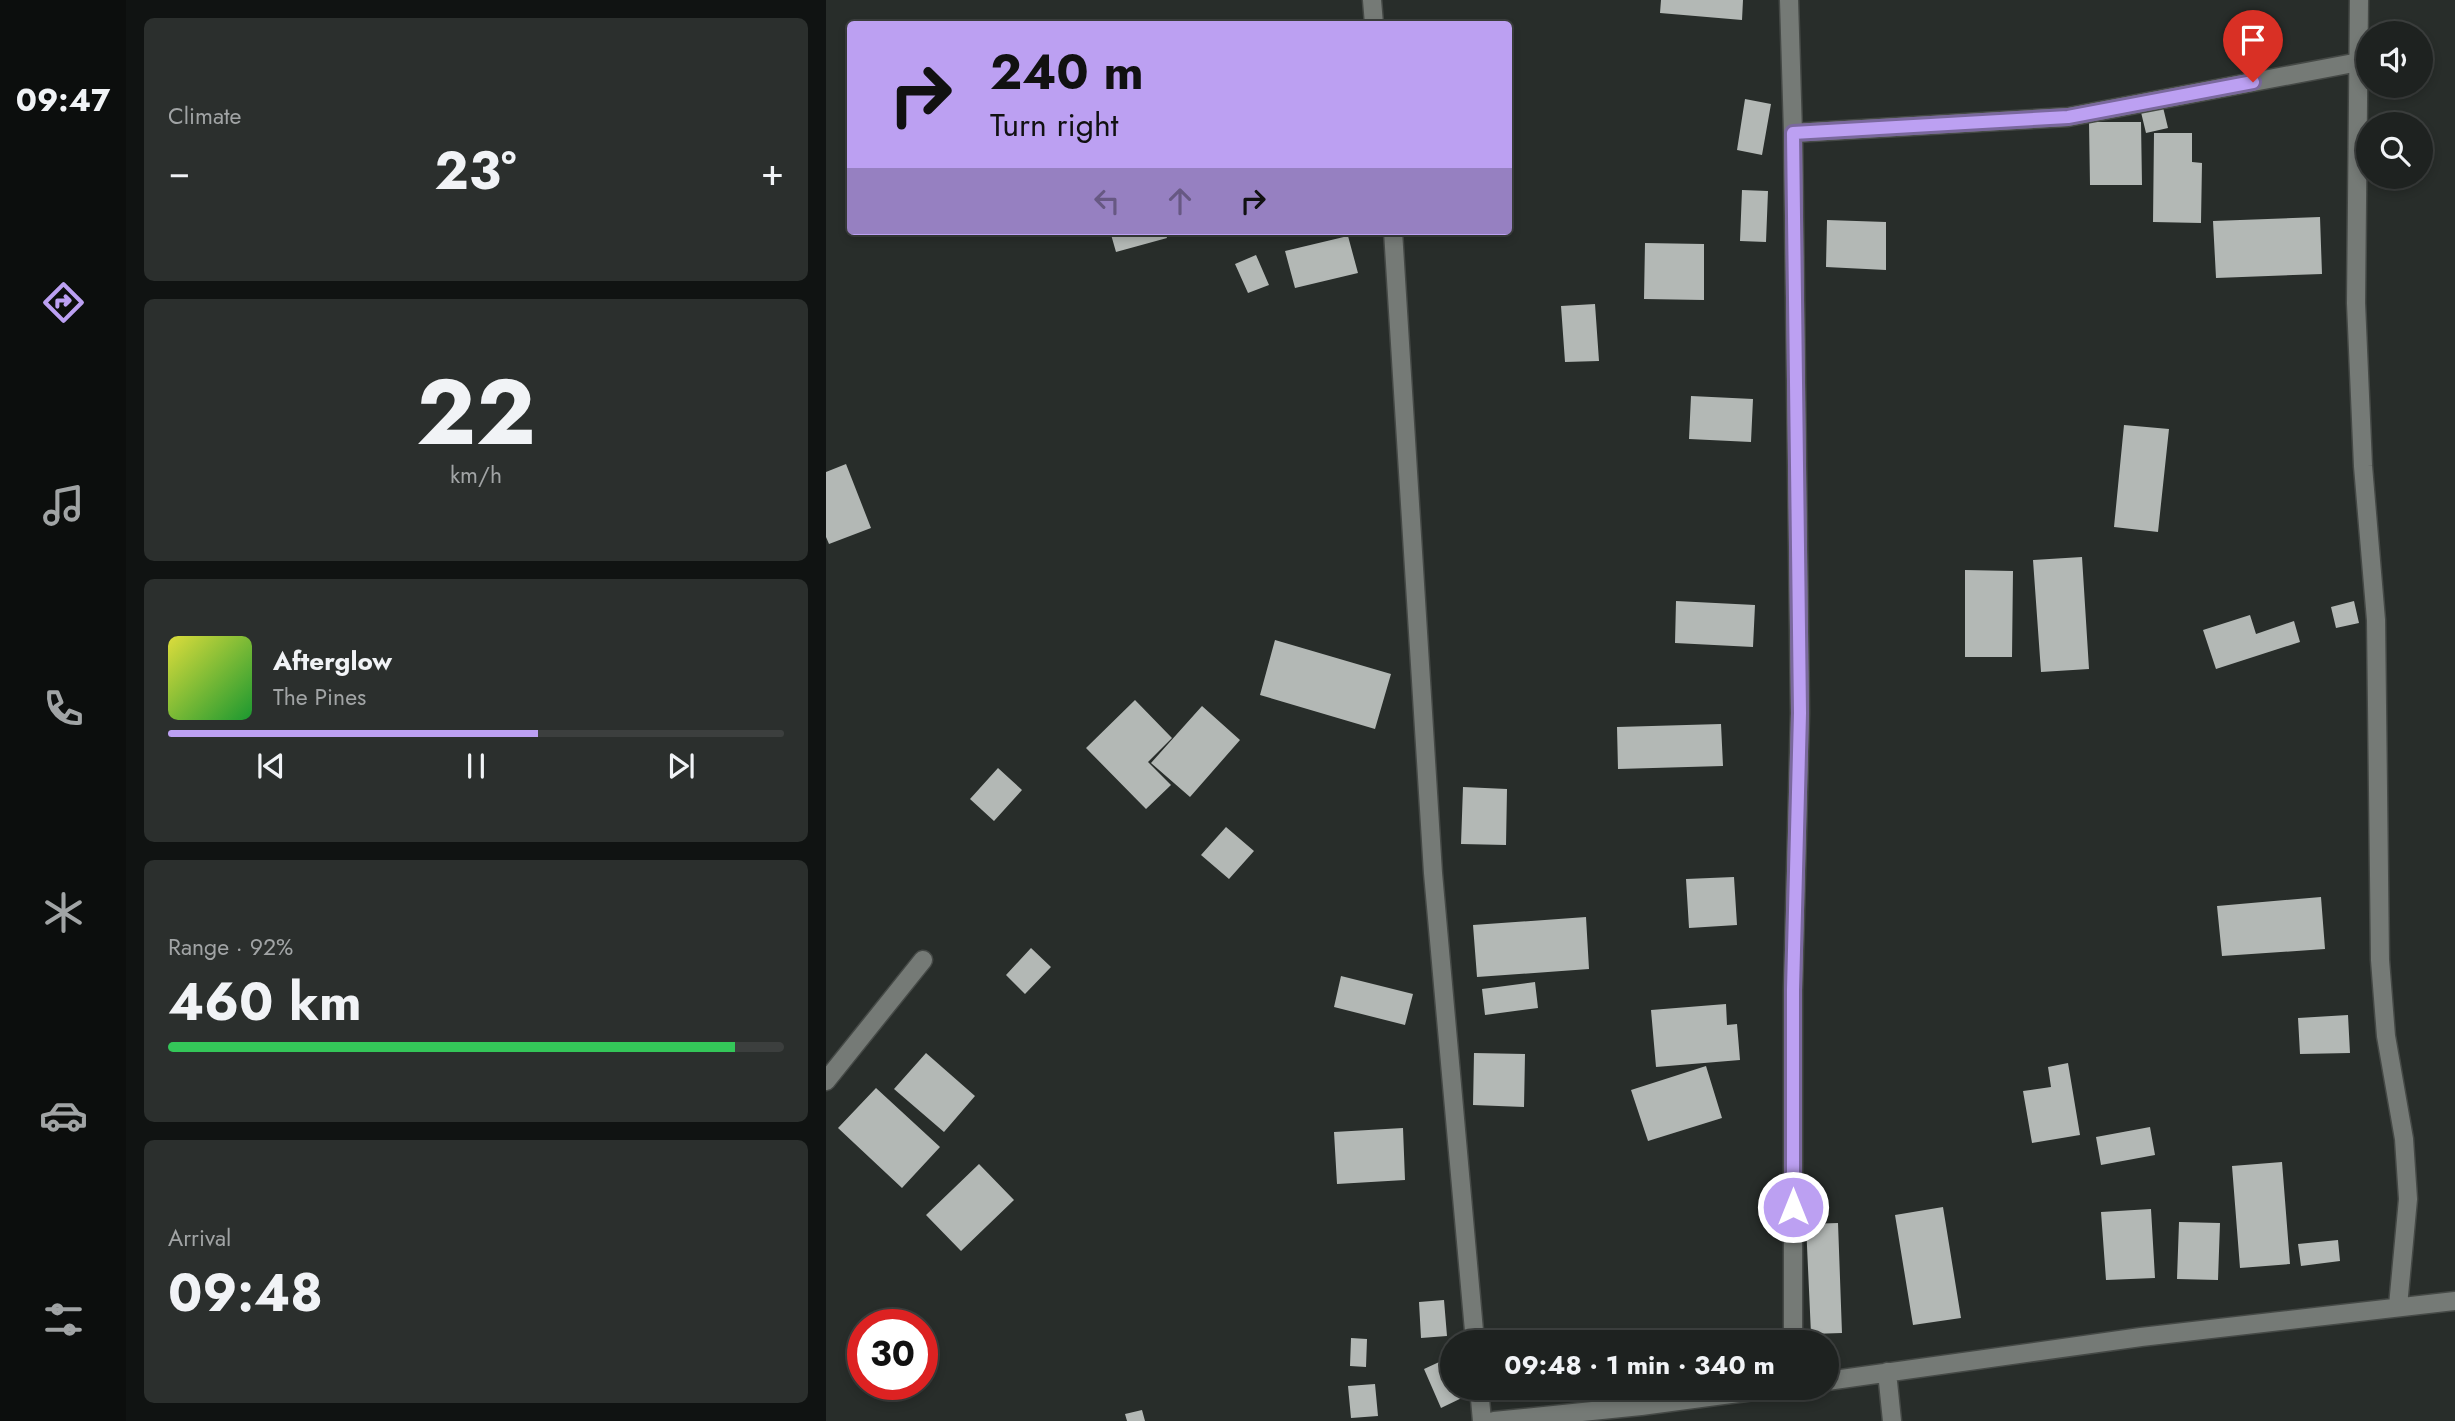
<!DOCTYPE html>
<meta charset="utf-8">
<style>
:root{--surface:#1e2220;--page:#2b2f2d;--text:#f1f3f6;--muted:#a1a4a5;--line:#3c3f3e;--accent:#bca0f2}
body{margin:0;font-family:Jost,sans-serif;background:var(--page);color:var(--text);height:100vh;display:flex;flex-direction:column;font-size:26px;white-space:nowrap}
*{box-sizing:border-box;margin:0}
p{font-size:23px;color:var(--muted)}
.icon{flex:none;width:38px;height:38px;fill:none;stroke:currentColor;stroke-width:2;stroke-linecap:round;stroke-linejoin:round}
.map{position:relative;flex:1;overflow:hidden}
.side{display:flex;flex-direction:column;gap:18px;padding:18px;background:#101312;width:700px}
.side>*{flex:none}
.guide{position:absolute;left:21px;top:21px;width:665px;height:214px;border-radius:7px;box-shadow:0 4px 10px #0003,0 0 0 2px var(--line);background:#bca0f2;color:#111;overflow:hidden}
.tools{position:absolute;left:1530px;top:21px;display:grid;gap:14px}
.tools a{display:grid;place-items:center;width:77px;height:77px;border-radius:50%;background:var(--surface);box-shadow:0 4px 10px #0003,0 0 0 2px var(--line);font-size:35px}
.speed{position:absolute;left:21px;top:1309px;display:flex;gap:14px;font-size:35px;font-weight:700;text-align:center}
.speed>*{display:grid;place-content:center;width:91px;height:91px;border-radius:50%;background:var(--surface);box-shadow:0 4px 10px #0003,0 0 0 2px var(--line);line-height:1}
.speed .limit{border:10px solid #d22;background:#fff;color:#111}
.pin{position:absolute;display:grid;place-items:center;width:60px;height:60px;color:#fff;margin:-72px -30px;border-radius:50% 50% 50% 0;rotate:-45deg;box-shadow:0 0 7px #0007}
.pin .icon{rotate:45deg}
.me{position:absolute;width:77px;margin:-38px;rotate:0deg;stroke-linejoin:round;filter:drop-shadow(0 0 5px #0008)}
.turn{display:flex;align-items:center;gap:24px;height:147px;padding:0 28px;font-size:32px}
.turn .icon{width:91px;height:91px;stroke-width:2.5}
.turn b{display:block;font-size:49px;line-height:60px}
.lanes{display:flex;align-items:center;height:66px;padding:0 28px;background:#0003;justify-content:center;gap:35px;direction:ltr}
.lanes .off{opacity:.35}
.big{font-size:52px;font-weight:700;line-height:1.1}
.side .tile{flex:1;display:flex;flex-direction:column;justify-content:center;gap:10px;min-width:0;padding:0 24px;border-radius:10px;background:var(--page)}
.side .dial{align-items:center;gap:0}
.dial b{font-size:91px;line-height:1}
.song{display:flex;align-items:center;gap:21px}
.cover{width:84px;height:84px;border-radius:10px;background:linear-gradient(135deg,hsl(60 70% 55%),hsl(130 70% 35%))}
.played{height:7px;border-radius:4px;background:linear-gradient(90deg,var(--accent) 60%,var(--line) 60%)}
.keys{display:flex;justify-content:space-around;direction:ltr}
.heat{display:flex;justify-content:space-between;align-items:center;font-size:38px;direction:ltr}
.charge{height:10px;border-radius:5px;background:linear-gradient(90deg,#34c759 92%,var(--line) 0)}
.trip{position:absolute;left:614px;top:1330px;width:399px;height:70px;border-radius:35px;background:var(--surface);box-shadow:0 4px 10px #0003,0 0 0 2px var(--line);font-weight:700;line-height:70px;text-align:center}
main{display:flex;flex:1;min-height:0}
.tab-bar{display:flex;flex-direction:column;width:126px;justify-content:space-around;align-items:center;background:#0c0e0d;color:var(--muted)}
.tab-bar .icon{width:49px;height:49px}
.tab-bar .selected{color:var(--accent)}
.tab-bar b{font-size:32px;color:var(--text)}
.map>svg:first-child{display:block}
.building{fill:#b3b8b5}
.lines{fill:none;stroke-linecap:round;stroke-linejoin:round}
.minor-casing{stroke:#454946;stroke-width:21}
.minor{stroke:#757a76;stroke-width:18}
.route-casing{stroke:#7a689d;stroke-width:18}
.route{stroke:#bca0f2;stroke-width:12}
</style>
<main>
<nav class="tab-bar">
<b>09:47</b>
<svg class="icon selected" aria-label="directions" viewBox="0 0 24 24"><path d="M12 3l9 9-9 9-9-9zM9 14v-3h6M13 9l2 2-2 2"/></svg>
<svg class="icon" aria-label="music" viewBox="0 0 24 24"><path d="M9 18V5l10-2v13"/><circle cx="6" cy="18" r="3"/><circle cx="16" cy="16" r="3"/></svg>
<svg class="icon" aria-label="phone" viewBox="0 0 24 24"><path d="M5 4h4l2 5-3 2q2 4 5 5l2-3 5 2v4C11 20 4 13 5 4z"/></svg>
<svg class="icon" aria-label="climate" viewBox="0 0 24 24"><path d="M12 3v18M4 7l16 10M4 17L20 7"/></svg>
<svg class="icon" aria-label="car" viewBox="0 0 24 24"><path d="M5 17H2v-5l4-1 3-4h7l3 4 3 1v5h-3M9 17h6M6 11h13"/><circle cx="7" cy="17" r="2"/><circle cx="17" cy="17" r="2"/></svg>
<svg class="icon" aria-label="filters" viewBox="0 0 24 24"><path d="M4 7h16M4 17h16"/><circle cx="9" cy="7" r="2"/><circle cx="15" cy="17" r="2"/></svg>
</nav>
<section class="side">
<div class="tile"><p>Climate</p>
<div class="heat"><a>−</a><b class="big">23°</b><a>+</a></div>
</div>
<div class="tile dial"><b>22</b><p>km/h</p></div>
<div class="tile">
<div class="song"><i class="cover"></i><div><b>Afterglow</b><p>The Pines</p></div></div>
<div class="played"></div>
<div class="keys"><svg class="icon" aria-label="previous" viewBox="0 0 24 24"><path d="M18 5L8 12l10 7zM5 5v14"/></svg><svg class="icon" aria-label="pause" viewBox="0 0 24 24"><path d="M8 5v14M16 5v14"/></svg><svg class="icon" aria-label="next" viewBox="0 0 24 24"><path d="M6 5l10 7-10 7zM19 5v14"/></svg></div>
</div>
<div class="tile"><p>Range · 92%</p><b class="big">460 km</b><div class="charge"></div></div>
<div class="tile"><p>Arrival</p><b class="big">09:48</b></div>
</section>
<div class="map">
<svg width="1629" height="1421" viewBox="0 0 1629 1421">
<rect width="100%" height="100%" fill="#282d2a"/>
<path class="building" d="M835,0H917L916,20L834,13Z
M919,99L945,104L936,155L911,150Z
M1336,103L1342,128L1320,133L1314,108Z
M1263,122H1315L1316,185H1264Z
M1328,133H1366V162L1376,163L1375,223L1327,222Z
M916,190L942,191L940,242L914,241Z
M1494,217L1496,274L1390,278L1387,221Z
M1001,220L1060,222V270L1000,267Z
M284,231H339L341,238L290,252Z
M522,236L532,273L469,288L459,251Z
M819,243L878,244V300L818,299Z
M430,255L443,285L422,293L409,264Z
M769,304L773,361L739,362L735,306Z
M865,396L927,399L925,442L863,439Z
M1298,425L1343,429L1332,532L1288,527Z
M20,464L45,528L3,544L0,537V472Z
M1256,557L1263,669L1215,672L1207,560Z
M1139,570L1187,571L1186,657H1139Z
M850,601L929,605L927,647L849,643Z
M1528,601L1533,623L1510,628L1505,607Z
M1424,615L1430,634L1468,621L1474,642L1390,669L1377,630Z
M449,640L565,674L549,729L434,695Z
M309,700L346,738L322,762L345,785L320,809L260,748Z
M376,706L414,740L364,797L325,763Z
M895,724L897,766L792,769L791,727Z
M172,768L196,790L168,821L144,799Z
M637,787L681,789L680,845L635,844Z
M400,827L428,851L403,879L375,855Z
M908,877L911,925L863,928L860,879Z
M1495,897L1499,949L1396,956L1391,906Z
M760,917L763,969L651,977L647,925Z
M205,948L225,967L199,994L180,975Z
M515,976L587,994L579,1025L508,1007Z
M709,982L712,1008L659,1015L656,989Z
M900,1004L901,1025L911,1024L914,1060L830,1067L825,1010Z
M1522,1015L1524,1053L1474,1054L1472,1018Z
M100,1053L149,1096L118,1132L68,1089Z
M648,1053L699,1054L698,1107L647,1105Z
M1242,1063L1254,1135L1206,1143L1197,1091L1225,1087L1222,1067Z
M880,1066L896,1118L822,1141L805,1090Z
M50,1088L114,1147L76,1188L12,1128Z
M1324,1127L1329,1155L1275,1165L1270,1137Z
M577,1128L579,1180L511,1184L508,1132Z
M1456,1162L1464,1264L1414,1268L1406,1166Z
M153,1164L188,1200L135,1251L100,1215Z
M1117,1207L1135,1318L1087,1325L1069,1215Z
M1325,1209L1329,1278L1280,1280L1275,1212Z
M1353,1222L1394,1223L1392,1280L1351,1279Z
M1012,1223L1016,1333L985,1334L980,1224Z
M1512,1240L1514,1261L1475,1266L1472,1244Z
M618,1300L621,1336L595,1338L593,1302Z
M709,1328L715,1342H678Z
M525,1338L541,1339L540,1367L524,1366Z
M624,1357L626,1362V1388H638L642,1395L615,1408L598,1369Z
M549,1384L552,1416L525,1418L522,1386Z
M316,1410L319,1421H301L299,1414Z"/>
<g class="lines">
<g class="minor-casing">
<path id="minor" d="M546,0L548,24
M963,0L967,133L974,713L967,990V1342
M1533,0L1530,303L1537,466L1550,620L1554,960L1560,1036L1578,1139L1582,1199L1572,1306
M967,133L1242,117L1533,62
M567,231L607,873L649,1342
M0,1081L97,960
M1061,1372L1066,1421
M1001,1381L1315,1337L1629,1301
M653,1388L656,1421
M668,1421L815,1406L950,1388"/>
</g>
<use href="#minor" class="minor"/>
</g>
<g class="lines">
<g class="route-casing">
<path id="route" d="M967,1207V990L974,713L967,133L1242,117L1427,82"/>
</g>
<use href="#route" class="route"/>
</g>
</svg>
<div class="tools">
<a><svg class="icon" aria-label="sound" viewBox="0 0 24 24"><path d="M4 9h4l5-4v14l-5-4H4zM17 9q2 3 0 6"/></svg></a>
<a><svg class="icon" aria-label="search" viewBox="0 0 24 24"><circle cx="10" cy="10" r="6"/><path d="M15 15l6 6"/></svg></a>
</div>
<div class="speed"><div class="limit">30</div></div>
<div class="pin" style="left:1427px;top:82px;background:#d93025"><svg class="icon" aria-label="arrive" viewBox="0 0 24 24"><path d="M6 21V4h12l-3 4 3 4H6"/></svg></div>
<svg class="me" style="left:967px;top:1207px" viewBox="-20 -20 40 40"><circle r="17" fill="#bca0f2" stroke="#fff" stroke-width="3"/><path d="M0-11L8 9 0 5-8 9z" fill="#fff"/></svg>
<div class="trip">09:48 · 1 min · 340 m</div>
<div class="guide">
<div class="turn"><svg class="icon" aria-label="right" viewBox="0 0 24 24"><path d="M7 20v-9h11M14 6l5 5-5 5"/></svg><div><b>240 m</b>Turn right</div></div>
<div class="lanes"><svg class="icon off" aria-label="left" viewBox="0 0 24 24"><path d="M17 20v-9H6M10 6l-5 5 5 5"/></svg><svg class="icon off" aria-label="ahead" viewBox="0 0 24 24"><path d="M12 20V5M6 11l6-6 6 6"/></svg><svg class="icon" aria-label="right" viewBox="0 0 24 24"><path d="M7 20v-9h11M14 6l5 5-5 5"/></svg></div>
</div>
</div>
</main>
